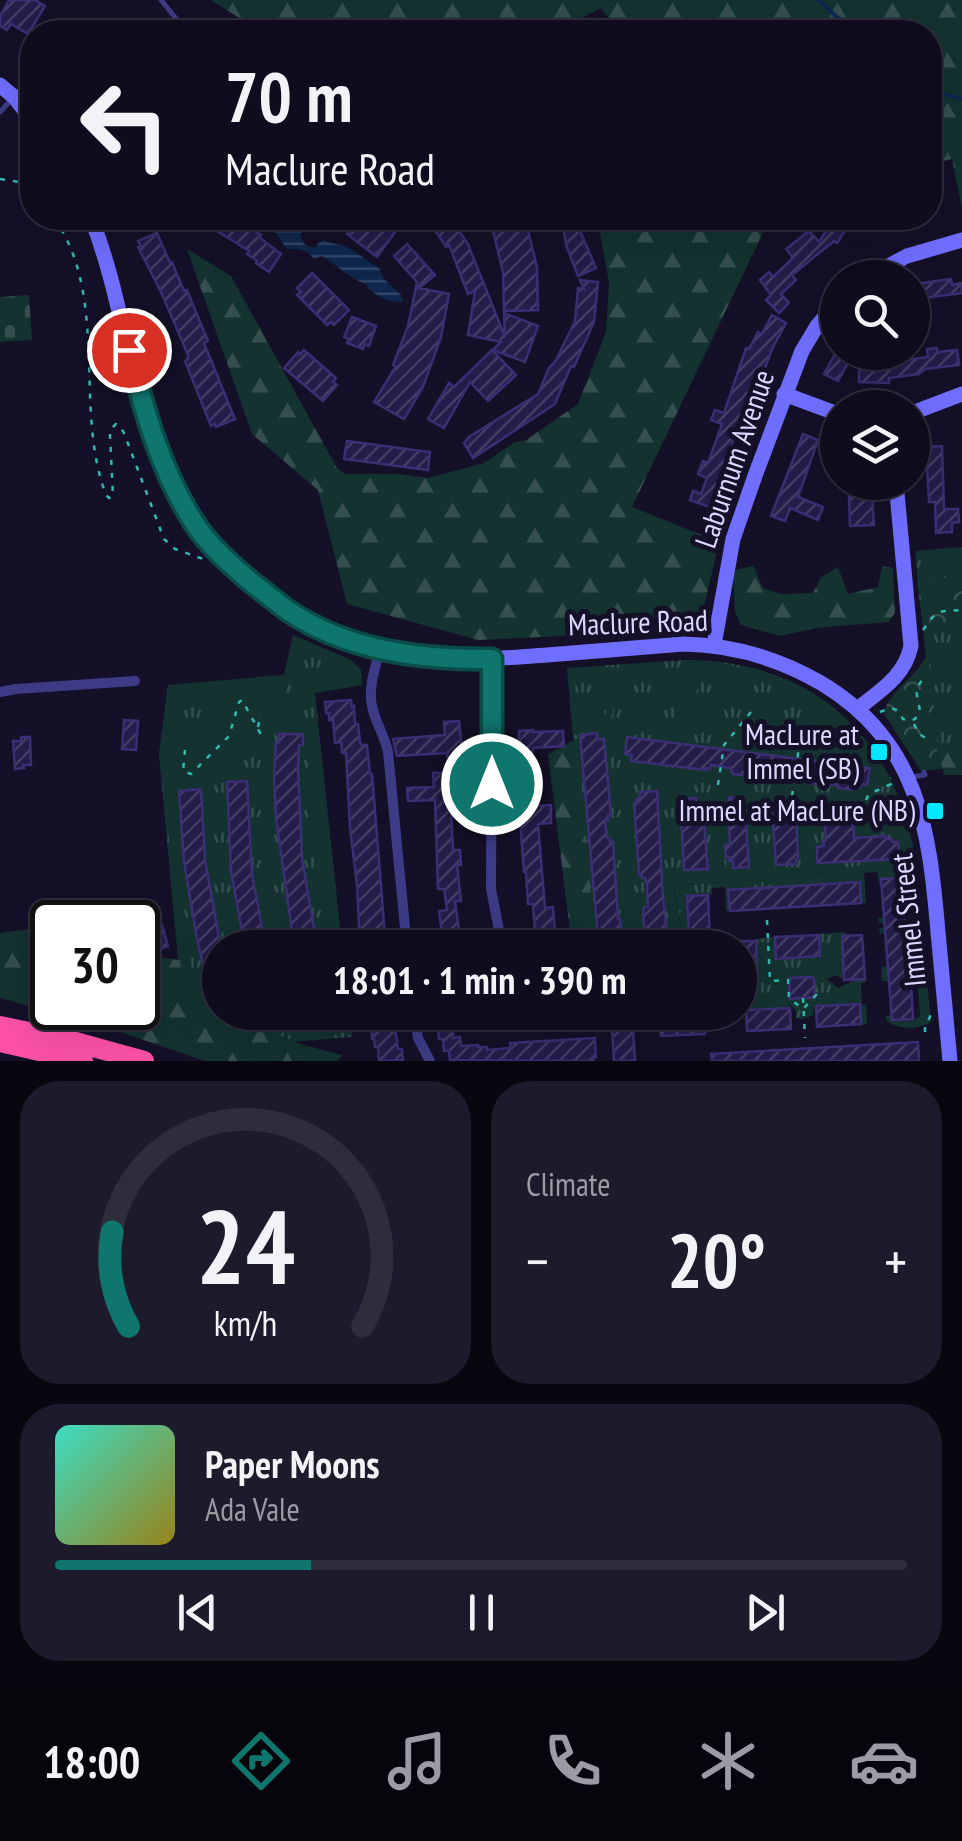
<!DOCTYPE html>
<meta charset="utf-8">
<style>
:root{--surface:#0f0c1e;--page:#1d1a2b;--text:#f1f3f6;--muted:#9b9ba4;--line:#2f2c3c;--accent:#0f766e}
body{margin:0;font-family:"PT Sans Narrow",sans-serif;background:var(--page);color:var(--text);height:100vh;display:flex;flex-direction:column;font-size:38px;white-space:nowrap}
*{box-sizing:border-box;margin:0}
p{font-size:32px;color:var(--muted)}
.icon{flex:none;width:55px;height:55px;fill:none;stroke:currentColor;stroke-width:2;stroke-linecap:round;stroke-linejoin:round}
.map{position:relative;height:1061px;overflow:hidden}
.side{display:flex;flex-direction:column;gap:20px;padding:20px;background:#080710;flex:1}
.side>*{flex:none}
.guide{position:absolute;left:20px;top:20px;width:922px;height:210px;border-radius:40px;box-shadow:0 10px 40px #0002,0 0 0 2px var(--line);background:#0f0c1e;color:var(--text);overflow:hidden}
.tools{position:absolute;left:820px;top:260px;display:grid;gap:20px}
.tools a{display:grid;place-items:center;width:110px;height:110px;border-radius:50%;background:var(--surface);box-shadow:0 10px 40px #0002,0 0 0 2px var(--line);font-size:50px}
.speed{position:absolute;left:30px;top:900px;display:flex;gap:20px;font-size:50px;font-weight:700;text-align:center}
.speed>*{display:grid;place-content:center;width:130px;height:130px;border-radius:50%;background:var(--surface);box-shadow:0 10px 40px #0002,0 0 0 2px var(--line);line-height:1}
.speed .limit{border:5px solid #111;border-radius:15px;background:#fff;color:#111}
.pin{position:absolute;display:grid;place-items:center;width:85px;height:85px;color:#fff;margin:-42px;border:5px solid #fff;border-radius:50%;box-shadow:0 2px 10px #0007}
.me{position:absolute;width:110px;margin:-55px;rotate:0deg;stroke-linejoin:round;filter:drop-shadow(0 0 8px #0008)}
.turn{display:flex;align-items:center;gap:35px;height:210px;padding:0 40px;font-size:45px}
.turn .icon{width:130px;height:130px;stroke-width:2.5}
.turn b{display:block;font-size:70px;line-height:85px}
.big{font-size:75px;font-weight:700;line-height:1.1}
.side .card{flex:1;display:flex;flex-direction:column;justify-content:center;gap:15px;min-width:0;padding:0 35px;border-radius:40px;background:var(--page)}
.side .dial{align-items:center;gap:0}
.dial svg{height:260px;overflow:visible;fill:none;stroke:var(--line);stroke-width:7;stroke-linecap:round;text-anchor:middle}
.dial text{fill:var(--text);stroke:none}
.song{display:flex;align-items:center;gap:30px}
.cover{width:120px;height:120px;border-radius:15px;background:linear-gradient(135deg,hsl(170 70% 55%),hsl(50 70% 35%))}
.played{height:10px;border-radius:5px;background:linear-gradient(90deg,var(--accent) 30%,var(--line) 30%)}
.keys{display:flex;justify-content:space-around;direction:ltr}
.heat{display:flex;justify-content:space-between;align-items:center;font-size:55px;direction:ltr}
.side .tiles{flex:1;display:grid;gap:20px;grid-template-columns:1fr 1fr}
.card:last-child{grid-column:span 2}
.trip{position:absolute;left:202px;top:930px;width:555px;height:100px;border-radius:50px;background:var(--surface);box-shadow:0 10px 40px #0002,0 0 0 2px var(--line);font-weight:700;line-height:100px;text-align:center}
.dock{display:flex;height:160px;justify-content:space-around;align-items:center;background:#06050c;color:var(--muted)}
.dock .icon{width:70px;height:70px}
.dock .active{color:var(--accent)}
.dock b{font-size:45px;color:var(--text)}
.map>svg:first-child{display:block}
.grass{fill:url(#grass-tufts)}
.forest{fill:url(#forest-firs)}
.cemetery{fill:url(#cemetery-stones)}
.park{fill:url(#park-crowns)}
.garden{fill:#133230;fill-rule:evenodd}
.water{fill:url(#water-rules)}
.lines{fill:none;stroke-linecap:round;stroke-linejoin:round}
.stream{stroke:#0f274d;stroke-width:4}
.building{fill:url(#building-hatch);stroke:#3b2e74;stroke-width:2.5}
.path{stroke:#30b9b0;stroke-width:2.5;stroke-dasharray:5 8;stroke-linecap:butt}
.lane{stroke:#3d3b86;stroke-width:5}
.street{stroke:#3d3b86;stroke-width:10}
.secondary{stroke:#706efe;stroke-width:15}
.highway{stroke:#fe52a7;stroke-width:20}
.route-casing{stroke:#0a4d48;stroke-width:25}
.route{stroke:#0f766e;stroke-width:18}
.poi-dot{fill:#03e8fe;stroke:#141028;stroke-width:4}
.labels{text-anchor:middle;stroke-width:10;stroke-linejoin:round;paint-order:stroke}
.street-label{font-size:30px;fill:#dbd7ff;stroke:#141028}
.poi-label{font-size:30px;fill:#dbd7ff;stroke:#141028;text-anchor:end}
</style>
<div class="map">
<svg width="962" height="1061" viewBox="0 0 962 1061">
<defs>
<pattern id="grass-tufts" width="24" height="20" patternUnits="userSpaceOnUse" patternTransform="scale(2.5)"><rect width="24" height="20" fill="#133230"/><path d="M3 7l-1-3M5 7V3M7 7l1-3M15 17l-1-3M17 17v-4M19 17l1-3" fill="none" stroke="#354f4f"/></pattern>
<pattern id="forest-firs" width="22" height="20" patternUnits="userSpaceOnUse" patternTransform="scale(2.5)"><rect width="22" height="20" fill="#133230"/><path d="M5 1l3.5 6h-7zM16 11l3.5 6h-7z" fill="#354f4f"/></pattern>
<pattern id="cemetery-stones" width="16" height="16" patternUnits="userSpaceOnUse" patternTransform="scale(2.5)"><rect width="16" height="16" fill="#133230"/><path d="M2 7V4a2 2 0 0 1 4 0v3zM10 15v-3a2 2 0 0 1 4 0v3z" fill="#354f4f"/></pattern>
<pattern id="park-crowns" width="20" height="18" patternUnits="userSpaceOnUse" patternTransform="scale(2.5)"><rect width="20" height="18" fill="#133230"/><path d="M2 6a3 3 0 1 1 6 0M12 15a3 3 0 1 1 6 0" fill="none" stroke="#354f4f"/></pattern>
<pattern id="water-rules" width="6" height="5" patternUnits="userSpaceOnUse" patternTransform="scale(2.5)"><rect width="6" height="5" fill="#0f274d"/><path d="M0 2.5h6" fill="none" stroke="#314668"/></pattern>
<pattern id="building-hatch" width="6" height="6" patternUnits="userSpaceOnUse" patternTransform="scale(2.5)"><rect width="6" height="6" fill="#241c49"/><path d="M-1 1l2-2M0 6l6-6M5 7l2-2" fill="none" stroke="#433c64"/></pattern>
</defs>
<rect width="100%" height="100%" fill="#141028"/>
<path class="grass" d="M962,547V768L939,769L930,659H926L915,551Z
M293,635L351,660L361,670L362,685L315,693L342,947L220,948V1012L349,1013L352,1037L281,1043L196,1014L179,971L159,754L168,685L284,675Z
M684,660C815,659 902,742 917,871L900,872L889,869L674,883L679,947H592L567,668Z
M864,872L866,903H861L860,883L783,887L773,904L772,887L729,890L730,911H726L725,887L712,888V895L688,896L689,940L705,939V947L682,948L678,898L681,885Z
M846,932V936L842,937L844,980L836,975L827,979L838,988L857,979H866V982L861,983L862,1004L866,1005L867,1024L861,1025L859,1004L814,1007L813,1015L803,1019L796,1018V1011L789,1003V1008L744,1010L742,986L758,985L756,939L775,937L777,959L820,956L819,934Z"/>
<path class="forest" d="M211,0H962V209L952,159L930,164V32H618L601,8L556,32H261Z
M597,218H770L632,507L719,542L700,624L696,628L686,630L478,640L347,604L318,490L252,434L187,249L231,276L337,468L345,474H398L428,478L484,463L515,442L526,440L578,404L606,332L609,282Z
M753,566L763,588L781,594L813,593L821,577L838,567L848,594L878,587L882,566L893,568L895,613L888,622L816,628L780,636L741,625L735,612L733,574L735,570Z
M578,738L595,947H572L548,754Z
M961,738L962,775H944L939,751Z
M38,928L52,932V1008H138V954L187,961L213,1012L300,1044L342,1055L337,1061H205L102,1026L0,998V933Z"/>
<path class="cemetery" d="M29,295L32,340L0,342V297Z"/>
<path class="park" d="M962,575V624L923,626L917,581L928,577Z
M930,658L939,769L921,771L884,714C887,692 914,680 924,659Z"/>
<path class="garden" d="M351,660L361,670L362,685L315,693L310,689L308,681L310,676L319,674L326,680H335L347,671Z
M688,662L728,664L740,668C732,680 714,674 701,673L692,710L677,719L675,716Z
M285,675V687L281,706L266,723L263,730L254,741L234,748L224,757L214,772L217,775L211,783L209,796H202L201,789L172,792L176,864L189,961L212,1012L234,1020L240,1013L237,1021L290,1039L286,1041L199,1010L181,969L165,792H163L159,754L168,685ZM183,699L195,700L200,703L203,713L200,724L187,758L181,756C177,747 171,714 176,705C178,702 181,701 183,699Z
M589,676L606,680L619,677L630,686L622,698L620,695L624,687L616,681L612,689L609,681L575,683L577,716L606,714L607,707L613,705V714L607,720L583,722L577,717H571L568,680Z
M311,734H319L342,947H326C318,933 306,942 294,944L286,938L326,931C314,869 307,808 308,744H311Z
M806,736L823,746L858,750L868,748L888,777L889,783L878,789L854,793L856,787L860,788L861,784L867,785L869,775H872V768L866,758L823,753L809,744L803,746L798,776L804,777V780L808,781V791H800L801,782L796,781L799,746L797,747L793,781L786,780L785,789L779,788L781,778H785L793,759L794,747H783L796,737Z
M897,798L910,838L914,871H917L931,1022C920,1030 896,1030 886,1020V1016L892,1015L893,1020L913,1019L920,1017L917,975L891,977L890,981H882L881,967L888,966L889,971L923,969L922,959H917L915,926L886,928V933L880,934L879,928L888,927V923H879L878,918H883L884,923L914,920L910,877L881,879V884H879L877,872L681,885L678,898L682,947H673L669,905L676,904L674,883L690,882L695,875L687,874V870L708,869L709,876L727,875L726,857H729V861H733V868L749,867V868L740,872L743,878L829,873L836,866L851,868L861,865L867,870L889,869L906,872L897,806L886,805L888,800Z"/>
<path class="water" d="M257,218H303L309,225V232L303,229L300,236L305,245L314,248L323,239L327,242L346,246L380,269L383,278L401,295L403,302C391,303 371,295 366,284C352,280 335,264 322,256L314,259C307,249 299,249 287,249L272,228Z"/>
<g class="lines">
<path class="stream" d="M818,0L854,32
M930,90L962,99"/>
</g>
<path class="building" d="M9,0H35L45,6L28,34L11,24L7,30L0,26V16Z
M196,218H235L261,235L259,237L281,254L269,272L256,263L257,261L247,254L249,251Z
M359,218H375L395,232L377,257L347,234Z
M427,218H450L468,244L505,337L504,313L538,326L525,362L493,350L501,342L468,335L475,291L468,294L449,245L446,247Z
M492,218H525L537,267L538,310L504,311L503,272L493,231L495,230Z
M562,218H580L581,233L596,268L578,276L566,245Z
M834,218H853L837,243L834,241L792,275L796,280L781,294L789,303L779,313L766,300L771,295L760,280L769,272L773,277L793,258L786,249L809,231L819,242Z
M157,233L170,263L172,262L184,291L187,290L196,312L208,341L204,343L235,419L216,427L215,424L211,426L185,361L188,359V355L161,292L138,247L141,246L138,241Z
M407,244L435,275L419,288L449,294L441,337L423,387L404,419L374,402L396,366L393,365L408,326L417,282L394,256Z
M312,273L349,310L334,325L331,322L327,325L297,295L301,292L297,288Z
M951,279L952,285L962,283V293L924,298L922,283Z
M580,280L598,282L594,322L574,367L571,366L555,404L473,458L464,443L469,437L538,394L549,368L555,362L575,321L578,288L584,289Z
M772,315L786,323L772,349L759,385L755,383L742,419L745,421L741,434L736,432L729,452L733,453L712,508L690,500L693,491L701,494L707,478L698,474L703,461L708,463L722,424L711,420L715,410L724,413L746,348L749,349L758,332L762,334Z
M352,317L376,326L369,346L365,344L363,349L347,343L349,339L344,337Z
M937,348V352L957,350L959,365L925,369L919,374L889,378V383L859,382V364L893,365V362L928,357L927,349Z
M304,350L336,378L333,382L337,385L323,401L284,368L298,352L300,354Z
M492,350L516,375L488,401L470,382L444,428L428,419L449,383L454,387Z
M836,352L850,359L838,381L824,374Z
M803,434L818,440L798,497L823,507L818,520L790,508L785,521L771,516Z
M347,441L430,452L428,470L344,459Z
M942,446L944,509H958L959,522L952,523V532L936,533L935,502H929L926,447Z
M872,495L874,525L850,526L849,497Z
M351,700L352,707L354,706L355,724H358L360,742L362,745H367L370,774H372L386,948H360L357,885L350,828L346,753H342L341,742L335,743L333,720H329V713H326L325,702Z
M124,720L138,721L136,750L122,749Z
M459,721L463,756L447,757V753L397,756L393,739L445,735L444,722Z
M533,730V732L563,731L564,746L533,748L532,758L533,806L551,805V823L538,824L545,908L553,907L555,932L535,933L533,904H528L526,872H524L519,806V731Z
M597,733L598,740L604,739L611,815H608V820H605L607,838H610V842H613L618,919H620L623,948H599L580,735Z
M279,734H303V745H299L298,767L302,858L315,934L293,938L276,818L274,776L276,742H279Z
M21,737H30L31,765H23L24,768L15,769L13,741H21Z
M627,737L870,768L867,785L861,784L860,788L856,787L855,790L838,788V785L808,783V781L804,780V776L786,775V778H781V780L733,774L730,768L711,765L710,769L706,768V770L631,761L632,755L625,754Z
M448,772L450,801H460V811H451L453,850H460L461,865H457L461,901H455L459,930L454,931L456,948H444L439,911L447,910L444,889H438L435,800L408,801L407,788L434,787L433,773Z
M247,781L252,875L266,948H245L231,871L227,782Z
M201,789L205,860L220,943V999L206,989L208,985L197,940L184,861L179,791Z
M657,791L663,899L669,948H646L643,913L644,907H648L647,885L645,878H642L641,874H639L634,803L637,802V799L640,798V792Z
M744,797L749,867L733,868V861H729V857H726L725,845H730L729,822L725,823L724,810L725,804H729V798Z
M696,798L697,805L701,804V809H703L708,869L684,870L680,799Z
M790,804V811H793V815H796L798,858L796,859V864L776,865L772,806Z
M852,806L854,838L886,836V839H892V842H898L900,859L817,863V847L824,846L823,840H826L824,808Z
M902,878L905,926H908L913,1019L892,1020L881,879Z
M860,882L861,903L730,911L728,890Z
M708,895L710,939L689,940L687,896Z
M162,925L168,946L138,957V932Z
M819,935L820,956L776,959L775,937Z
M862,935L865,979L844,980L842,936Z
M740,941H756L758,985L740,986Z
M812,977L814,979L815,997L790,999L789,981L791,978Z
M860,1004L861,1024L817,1027L816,1006Z
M790,1008L791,1029L747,1031L746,1010Z
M370,1012H393L398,1049H402L403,1060L379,1061L378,1047H375L374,1039H372Z
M632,1013L635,1061H614L611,1014Z
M704,1013L705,1034L661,1036L659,1015Z
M453,1028V1038L460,1037L461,1046L478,1045V1047H487V1050L511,1048L510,1043L595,1038L596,1057H593L594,1061L450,1060L449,1051H444L443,1039H439L438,1029Z
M918,1042L919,1061H712L711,1054Z"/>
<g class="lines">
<path class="path" d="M0,179L19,182L32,191
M54,218C110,297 73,408 106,495L109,498L113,496L110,436V430L116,424L120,426L124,433L164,539L175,549L206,560
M923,630C938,609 935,612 962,610
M880,712L890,708L897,710L903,719L910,721L915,719L920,711L916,690L923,678
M914,724L919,734L929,740
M258,727L261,714
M185,750L183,771L191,774L229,736L239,702L242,700L264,740
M718,785L724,745L751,712
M792,796L799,747L798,736
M866,800L869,794L891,784L888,780L891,778
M767,920L770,981L788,980L789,998L803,1009L816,995L815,988
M803,998L805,1038
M925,1032V1026L931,1015"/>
<path class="lane" d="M161,0L187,32
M0,112L11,100
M911,777L925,775L924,772"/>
<path class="street" d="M14,97L32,86
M380,650C375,668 368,688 372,706C375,722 385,736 388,752L407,948
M492,659L491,889L499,930
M0,692L16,689L135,681
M414,1012L418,1038L430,1061"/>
<path class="secondary" d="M0,85L14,97L32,120
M91,218C122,295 128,381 161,458C183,511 211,548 254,584C292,615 334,639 381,650C436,664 492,659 547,655C593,651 638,648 684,644C733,645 778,658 821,683C919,742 929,828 938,932C942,975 946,1018 950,1061
M866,278L907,256L962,240
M784,394L838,414
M912,413L962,394
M714,645L733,539L756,473L802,351L817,326L838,302
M857,709C880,691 905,676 911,646L896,482"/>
<path class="highway" d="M0,1026L68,1040L144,1061
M0,1042L83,1061"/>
</g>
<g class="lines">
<g class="route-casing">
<path id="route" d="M129,350C144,410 160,469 193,521C208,545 230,564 251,582C263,591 275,601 287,610C347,651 422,660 492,659V784"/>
</g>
<use href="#route" class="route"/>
</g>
<g class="poi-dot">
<rect x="869" y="742" width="20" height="20" rx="5"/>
<rect x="925" y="801" width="20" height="20" rx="5"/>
</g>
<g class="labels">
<g class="street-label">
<text transform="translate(735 459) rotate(-71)" y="10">Laburnum Avenue</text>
<text transform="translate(638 623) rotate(-2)" y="10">Maclure Road</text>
<text transform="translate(909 920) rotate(-96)" y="10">Immel Street</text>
</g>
<g class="poi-label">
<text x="859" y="745">MacLure at<tspan x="859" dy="34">Immel (SB)</tspan></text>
<text x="915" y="821">Immel at MacLure (NB)</text>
</g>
</g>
</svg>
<div class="tools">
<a><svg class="icon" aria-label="search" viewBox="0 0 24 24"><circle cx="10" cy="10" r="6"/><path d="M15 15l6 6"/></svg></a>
<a><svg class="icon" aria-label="layers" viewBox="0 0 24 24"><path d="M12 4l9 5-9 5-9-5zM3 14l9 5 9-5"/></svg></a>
</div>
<div class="speed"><div class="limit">30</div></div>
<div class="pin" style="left:129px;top:350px;background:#d93025"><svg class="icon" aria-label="arrive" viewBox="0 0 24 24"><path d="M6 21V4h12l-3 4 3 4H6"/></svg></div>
<svg class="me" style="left:492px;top:784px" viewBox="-20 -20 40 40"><circle r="17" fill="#0f766e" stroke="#fff" stroke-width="3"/><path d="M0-11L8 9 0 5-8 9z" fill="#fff"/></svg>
<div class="trip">18:01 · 1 min · 390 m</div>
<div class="guide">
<div class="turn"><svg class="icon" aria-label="left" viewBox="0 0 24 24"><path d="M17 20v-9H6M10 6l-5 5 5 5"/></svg><div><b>70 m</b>Maclure Road</div></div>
</div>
</div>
<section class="side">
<div class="tiles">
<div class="card dial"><svg viewBox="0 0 100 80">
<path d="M14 69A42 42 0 1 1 86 69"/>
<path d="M14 69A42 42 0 0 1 9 40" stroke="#0f766e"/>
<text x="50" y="56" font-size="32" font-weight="700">24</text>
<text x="50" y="72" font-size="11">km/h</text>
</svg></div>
<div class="card"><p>Climate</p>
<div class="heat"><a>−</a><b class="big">20°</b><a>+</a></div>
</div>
<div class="card">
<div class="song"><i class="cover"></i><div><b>Paper Moons</b><p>Ada Vale</p></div></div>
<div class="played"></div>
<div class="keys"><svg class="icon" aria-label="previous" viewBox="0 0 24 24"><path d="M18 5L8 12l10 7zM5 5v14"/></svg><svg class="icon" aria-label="pause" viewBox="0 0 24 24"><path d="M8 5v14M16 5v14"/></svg><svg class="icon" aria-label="next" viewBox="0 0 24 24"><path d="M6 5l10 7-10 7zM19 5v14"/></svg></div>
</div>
</div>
</section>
<nav class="dock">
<b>18:00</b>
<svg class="icon active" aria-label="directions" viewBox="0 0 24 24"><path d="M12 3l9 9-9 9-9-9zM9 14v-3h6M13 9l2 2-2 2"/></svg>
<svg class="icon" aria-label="music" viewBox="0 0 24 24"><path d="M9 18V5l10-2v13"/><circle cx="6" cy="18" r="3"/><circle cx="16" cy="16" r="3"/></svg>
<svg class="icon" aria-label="phone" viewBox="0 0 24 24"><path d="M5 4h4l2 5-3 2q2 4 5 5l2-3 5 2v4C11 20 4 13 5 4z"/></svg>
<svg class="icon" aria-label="climate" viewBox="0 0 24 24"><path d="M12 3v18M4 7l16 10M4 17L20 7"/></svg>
<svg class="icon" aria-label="car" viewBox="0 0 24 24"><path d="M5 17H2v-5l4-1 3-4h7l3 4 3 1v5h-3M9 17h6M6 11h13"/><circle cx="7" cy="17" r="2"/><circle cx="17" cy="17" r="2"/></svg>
</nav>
